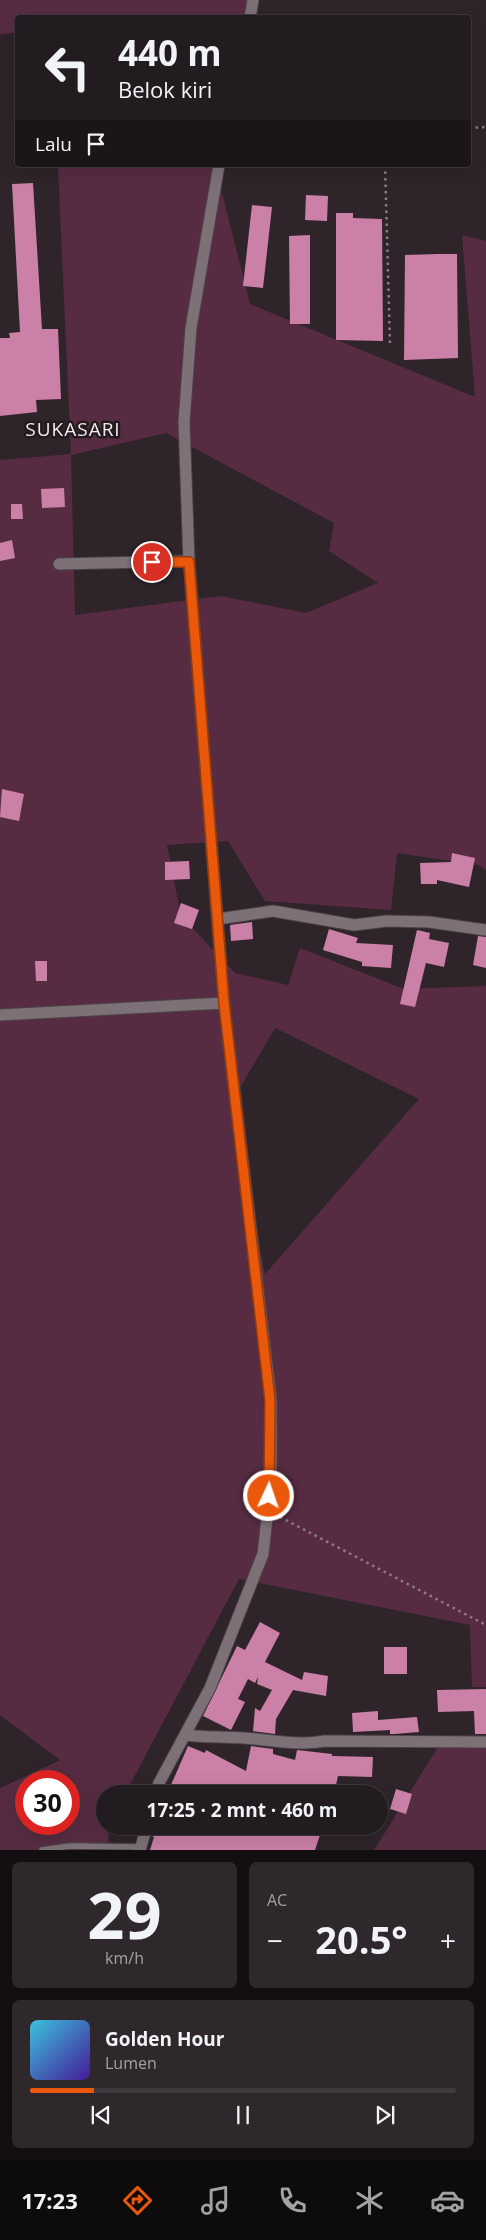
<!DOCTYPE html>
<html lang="id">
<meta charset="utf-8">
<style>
:root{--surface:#221b1f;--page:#2e282c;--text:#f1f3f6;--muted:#a2a1a4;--line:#3f393d;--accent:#ea580c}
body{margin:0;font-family:"Open Sans",sans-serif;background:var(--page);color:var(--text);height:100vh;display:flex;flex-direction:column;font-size:19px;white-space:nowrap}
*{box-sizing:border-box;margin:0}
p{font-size:16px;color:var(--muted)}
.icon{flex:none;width:28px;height:28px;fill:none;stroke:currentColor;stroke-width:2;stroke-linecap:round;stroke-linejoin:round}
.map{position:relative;height:1850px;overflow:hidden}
.sheet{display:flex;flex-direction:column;gap:12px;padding:12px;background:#130f11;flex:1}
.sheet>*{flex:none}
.top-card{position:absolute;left:15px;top:15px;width:456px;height:152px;border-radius:5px;box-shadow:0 5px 20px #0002,0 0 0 1px var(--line);background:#221b1f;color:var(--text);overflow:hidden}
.speed{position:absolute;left:15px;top:1770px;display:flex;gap:10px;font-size:25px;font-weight:700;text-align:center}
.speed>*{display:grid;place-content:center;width:65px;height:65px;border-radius:50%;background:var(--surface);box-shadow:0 5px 20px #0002,0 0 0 1px var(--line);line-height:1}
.speed .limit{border:8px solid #d22;background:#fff;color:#111}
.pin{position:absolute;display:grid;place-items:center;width:42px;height:42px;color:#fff;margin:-21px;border:2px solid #fff;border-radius:50%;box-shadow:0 1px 5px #0007}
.me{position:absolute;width:55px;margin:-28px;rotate:3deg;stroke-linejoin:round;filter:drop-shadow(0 0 4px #0008)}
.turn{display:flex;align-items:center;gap:18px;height:105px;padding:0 20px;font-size:22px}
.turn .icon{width:65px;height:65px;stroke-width:2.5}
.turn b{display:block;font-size:35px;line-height:42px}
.then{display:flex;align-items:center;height:48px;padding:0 20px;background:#0003;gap:10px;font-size:19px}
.big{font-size:38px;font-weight:700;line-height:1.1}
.sheet .card{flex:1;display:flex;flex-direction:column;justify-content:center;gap:8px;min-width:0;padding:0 18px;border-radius:8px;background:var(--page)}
.sheet .dial{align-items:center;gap:0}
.dial b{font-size:65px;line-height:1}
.song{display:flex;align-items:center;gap:15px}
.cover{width:60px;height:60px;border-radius:8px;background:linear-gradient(135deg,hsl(190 70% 55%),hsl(260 70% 35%))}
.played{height:5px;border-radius:2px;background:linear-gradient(90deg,var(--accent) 15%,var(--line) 15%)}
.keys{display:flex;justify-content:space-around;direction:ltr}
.heat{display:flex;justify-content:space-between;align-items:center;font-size:28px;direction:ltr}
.sheet .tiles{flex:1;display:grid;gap:12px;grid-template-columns:1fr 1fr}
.card:last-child{grid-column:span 2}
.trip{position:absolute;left:96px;top:1785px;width:292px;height:50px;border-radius:25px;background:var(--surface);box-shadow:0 5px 20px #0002,0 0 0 1px var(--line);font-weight:700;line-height:50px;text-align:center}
.dock{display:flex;height:80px;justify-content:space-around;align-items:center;background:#0e0b0c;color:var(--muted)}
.dock .icon{width:35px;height:35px}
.dock .on{color:var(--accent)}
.dock b{font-size:22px;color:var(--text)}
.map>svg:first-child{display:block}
.green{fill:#572c43;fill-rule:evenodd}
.building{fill:#cb80a7}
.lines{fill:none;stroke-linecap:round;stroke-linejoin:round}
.lane-casing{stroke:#4b4247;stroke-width:8}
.street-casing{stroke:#4b4247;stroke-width:13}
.path{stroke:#877e82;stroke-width:2.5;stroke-dasharray:2.5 4;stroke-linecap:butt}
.lane{stroke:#7d7177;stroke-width:5.5}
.street{stroke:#7d7177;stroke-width:11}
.route-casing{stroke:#983908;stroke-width:12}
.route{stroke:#ea580c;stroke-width:9}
.labels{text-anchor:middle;stroke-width:5;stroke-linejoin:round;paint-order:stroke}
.quarter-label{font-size:19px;letter-spacing:1px;fill:#f2ebee;stroke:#241b1f}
</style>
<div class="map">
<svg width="486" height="1850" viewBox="0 0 486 1850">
<rect width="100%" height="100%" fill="#2e2429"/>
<path class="green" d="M0,0H248L244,17L18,18L17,33L0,34Z
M58,165H215L250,304L475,397L462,235L486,241V870L478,865L397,853L391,910L265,901L228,841L167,845L181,916L235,973L288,985L300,948L404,989L486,986V1687H472L470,1625L239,1579L125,1794H105V1826H108L109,1850H0V1788L60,1760L0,1715V460L71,454ZM166,433L334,523L329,551L378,583L306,613L220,596L75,615L71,455ZM275,1028L419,1099L265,1274L231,1103ZM26,1781H69V1824H26Z
M486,1745V1850H374L438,1747Z"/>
<path class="building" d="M33,183L42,329H58L61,399L36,400L37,412L0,416V338H10L9,333L20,332L12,184Z
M306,195L328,196L327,221L305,220Z
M252,205L272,207L263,288L243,286Z
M336,213H353V218L382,219L383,341L336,340Z
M310,235V324H290L289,236Z
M437,254H457L458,358L404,360L405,255Z
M64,488L65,507L42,508L41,489Z
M11,504H22L23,519H11Z
M12,540L15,558L0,561V543Z
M2,789L24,794L19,821L0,817Z
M452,853L475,858L469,887L437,880V884H421L420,863L451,862Z
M189,861L190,879L165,880V862Z
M181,903L199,910L192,929L174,923Z
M252,922L253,939L231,941L230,925Z
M329,929L358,938L356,943L393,945L391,968L362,966V962L323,950Z
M417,930L430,933L429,939L449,943L444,967L426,963L415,1007L400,1004Z
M478,936L486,937V968L473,965Z
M35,961H47V981H36Z
M260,1622L280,1633L265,1662L302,1680L304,1672L328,1676L326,1696L293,1690L276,1719L275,1734L253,1731L255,1708L260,1711L272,1690L257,1684L258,1677L255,1683L248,1679L238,1699L245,1702L231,1730L203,1716L237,1646L245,1650Z
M384,1647H407V1674H384Z
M486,1689V1734H475L474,1711L438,1712L437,1690Z
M378,1711V1720L417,1717L419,1732L394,1734H390V1730L353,1732L352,1713Z
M188,1746L205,1753L206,1750L246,1771L251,1746L273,1749V1754L295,1760L297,1750L332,1754V1756L373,1757L372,1777L338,1776L334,1794H167Z
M396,1789L412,1794L406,1814L390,1809Z
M154,1826H323L315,1850H150L154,1837L152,1836Z"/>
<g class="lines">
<g class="lane-casing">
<path id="lane" d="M42,1850L70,1846L141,1847"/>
</g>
<g class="street-casing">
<path id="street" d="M250,18L253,0
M59,564L189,561
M218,919L273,911L354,925L387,921L429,922L486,930
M0,1015L224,1003
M186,1735C206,1738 224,1736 244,1738C272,1740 297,1746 325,1741L486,1742
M156,1794L159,1783L210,1688L263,1554L271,1482V1400L224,1003L189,561L184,422L191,328L219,165
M140,1850L147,1826"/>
</g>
<path class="path" d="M469,128L486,127
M385,165L390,343
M280,1517L486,1625"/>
<use href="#lane" class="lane"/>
<use href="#street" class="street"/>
</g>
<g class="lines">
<g class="route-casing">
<path id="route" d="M152,562H189L224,1003L270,1400L269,1496"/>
</g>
<use href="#route" class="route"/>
</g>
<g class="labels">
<g class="quarter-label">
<text x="73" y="436">SUKASARI</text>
</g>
</g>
</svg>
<div class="speed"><div class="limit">30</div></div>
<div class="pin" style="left:152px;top:562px;background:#d93025"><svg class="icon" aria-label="arrive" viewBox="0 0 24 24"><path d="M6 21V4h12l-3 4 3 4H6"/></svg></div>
<svg class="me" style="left:269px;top:1496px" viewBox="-20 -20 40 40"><circle r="17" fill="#ea580c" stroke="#fff" stroke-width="3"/><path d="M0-11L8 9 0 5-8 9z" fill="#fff"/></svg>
<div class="trip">17:25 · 2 mnt · 460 m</div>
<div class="top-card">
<div class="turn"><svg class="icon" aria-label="left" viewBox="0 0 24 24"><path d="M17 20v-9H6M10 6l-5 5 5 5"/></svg><div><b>440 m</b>Belok kiri</div></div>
<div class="then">Lalu<svg class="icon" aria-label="arrive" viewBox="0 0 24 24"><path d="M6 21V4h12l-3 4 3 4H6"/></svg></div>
</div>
</div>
<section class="sheet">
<div class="tiles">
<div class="card dial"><b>29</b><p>km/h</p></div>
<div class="card"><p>AC</p>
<div class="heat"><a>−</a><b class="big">20.5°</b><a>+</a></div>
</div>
<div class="card">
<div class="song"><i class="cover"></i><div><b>Golden Hour</b><p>Lumen</p></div></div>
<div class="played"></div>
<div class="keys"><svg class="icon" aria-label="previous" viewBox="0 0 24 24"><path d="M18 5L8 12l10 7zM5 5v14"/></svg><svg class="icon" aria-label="pause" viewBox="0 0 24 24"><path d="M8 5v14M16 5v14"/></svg><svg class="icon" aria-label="next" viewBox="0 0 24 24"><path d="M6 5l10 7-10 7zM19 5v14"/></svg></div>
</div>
</div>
</section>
<nav class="dock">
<b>17:23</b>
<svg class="icon on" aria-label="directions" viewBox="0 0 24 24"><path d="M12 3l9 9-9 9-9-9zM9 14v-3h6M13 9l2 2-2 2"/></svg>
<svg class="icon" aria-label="music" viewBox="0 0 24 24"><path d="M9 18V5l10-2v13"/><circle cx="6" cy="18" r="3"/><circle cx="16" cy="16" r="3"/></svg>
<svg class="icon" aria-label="phone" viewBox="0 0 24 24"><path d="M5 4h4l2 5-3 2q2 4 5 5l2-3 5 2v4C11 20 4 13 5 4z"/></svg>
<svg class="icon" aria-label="climate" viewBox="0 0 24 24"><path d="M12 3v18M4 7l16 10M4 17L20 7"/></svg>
<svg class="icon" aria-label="car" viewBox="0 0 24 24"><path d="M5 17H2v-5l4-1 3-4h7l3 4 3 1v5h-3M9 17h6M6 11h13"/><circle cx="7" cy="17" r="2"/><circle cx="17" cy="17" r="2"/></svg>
</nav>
